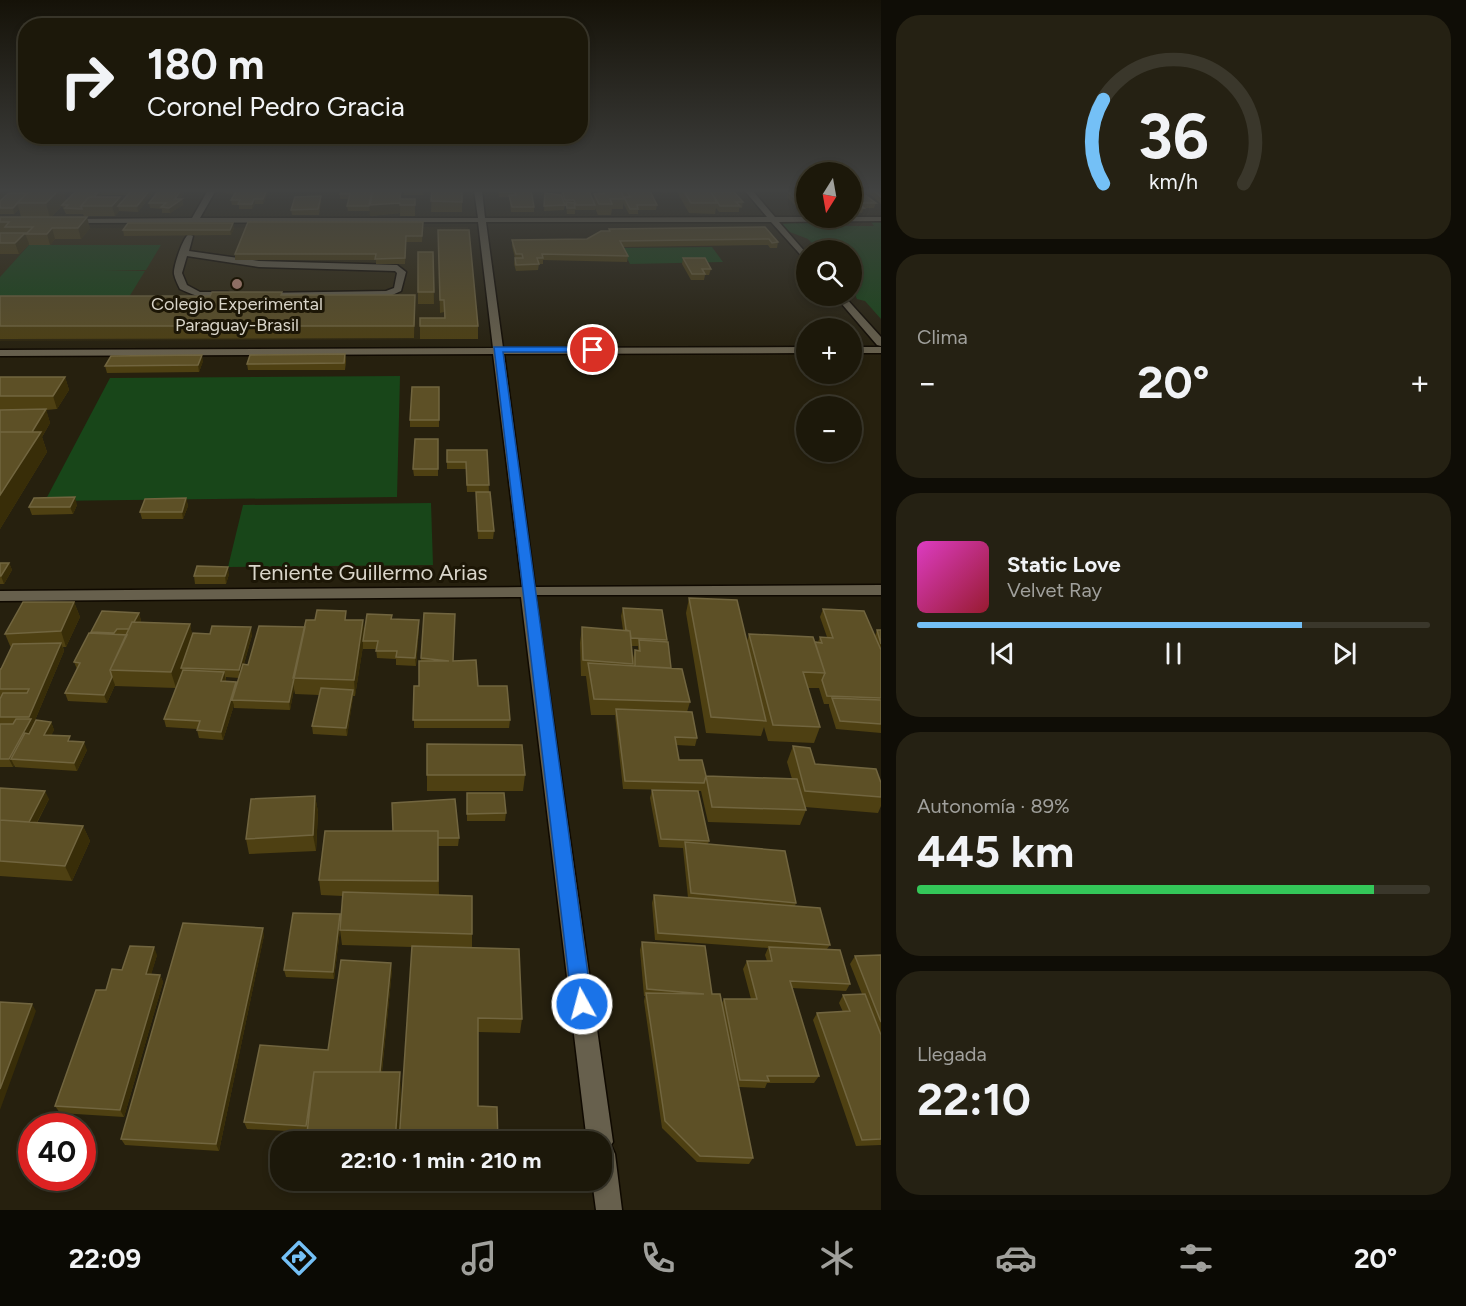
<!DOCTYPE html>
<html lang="es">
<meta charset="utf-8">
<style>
:root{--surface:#1c180a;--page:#252113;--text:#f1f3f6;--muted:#a0a09c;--line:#3a372b;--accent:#74c0f6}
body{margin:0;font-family:Figtree,sans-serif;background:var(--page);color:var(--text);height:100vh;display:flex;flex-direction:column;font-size:22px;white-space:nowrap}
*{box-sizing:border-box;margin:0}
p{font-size:20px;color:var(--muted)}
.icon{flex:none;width:33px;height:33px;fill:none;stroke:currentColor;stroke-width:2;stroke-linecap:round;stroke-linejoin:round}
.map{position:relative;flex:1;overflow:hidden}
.drawer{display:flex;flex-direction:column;gap:15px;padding:15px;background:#0f0d06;width:585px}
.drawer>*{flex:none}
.top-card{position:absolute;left:18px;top:18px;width:570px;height:126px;border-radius:24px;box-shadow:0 3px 9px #0003,0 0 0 2px var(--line);background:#1c180a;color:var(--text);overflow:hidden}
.needle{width:39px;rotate:191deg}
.buttons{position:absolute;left:796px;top:162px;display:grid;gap:12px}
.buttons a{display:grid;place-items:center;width:66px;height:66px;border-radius:50%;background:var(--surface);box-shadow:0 3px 9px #0003,0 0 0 2px var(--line);font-size:30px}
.speed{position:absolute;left:18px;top:1113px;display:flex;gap:12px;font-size:30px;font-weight:700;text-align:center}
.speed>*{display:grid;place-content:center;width:78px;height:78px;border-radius:50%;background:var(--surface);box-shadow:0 3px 9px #0003,0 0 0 2px var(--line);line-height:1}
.speed .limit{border:9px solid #d22;background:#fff;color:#111}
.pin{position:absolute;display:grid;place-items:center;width:51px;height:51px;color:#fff;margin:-26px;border:3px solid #fff;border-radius:50%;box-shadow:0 2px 6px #0007}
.me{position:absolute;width:66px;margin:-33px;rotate:353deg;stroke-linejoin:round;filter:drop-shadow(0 0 4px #0008)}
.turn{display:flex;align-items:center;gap:21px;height:126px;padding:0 30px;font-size:27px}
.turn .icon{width:78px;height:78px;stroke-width:2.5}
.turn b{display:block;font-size:42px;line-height:51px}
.big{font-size:45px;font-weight:700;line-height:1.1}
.drawer .tile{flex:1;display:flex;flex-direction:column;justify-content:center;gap:9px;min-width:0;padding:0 21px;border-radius:24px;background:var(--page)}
.drawer .dial{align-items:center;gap:0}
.dial svg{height:156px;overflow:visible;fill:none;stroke:var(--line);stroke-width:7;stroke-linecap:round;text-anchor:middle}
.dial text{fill:var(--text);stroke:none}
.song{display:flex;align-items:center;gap:18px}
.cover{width:72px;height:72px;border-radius:9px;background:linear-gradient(135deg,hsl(310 70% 55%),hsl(350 70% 35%))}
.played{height:6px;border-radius:3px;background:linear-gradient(90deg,var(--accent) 75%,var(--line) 75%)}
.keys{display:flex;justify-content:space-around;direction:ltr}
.heat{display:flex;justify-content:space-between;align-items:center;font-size:33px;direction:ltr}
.charge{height:9px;border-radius:4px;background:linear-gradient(90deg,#34c759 89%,var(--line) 0)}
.trip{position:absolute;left:270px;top:1131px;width:342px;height:60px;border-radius:24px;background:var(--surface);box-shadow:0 3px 9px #0003,0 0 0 2px var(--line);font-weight:700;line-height:60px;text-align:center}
.tab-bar{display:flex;height:96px;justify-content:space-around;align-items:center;background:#0b0a04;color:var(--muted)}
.tab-bar .icon{width:42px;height:42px}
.tab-bar .current{color:var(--accent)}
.tab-bar b{font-size:27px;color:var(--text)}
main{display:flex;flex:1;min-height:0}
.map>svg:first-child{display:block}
.built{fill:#2f270e}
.green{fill:#184619}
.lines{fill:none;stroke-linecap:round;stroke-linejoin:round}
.service-casing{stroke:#0f0900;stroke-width:3}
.minor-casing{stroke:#0f0900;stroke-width:3}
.tertiary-casing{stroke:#0f0900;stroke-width:3}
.service{fill:#67604d;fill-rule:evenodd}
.minor{fill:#67604d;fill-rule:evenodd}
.tertiary{fill:#67604d;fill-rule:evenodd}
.wall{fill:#4e4012;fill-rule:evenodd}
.shaded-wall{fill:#382d08}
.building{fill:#5d5026;stroke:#71653f;stroke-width:1.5}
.route{fill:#1a73e8;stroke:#114b97;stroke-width:1.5}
.education-dot{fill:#8d6e63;stroke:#1c1606;stroke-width:2}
.labels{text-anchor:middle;stroke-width:6;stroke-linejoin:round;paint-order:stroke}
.far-poi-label{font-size:18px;fill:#d9d5ca;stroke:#1c1606}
.street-label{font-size:22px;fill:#d9d5ca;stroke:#1c1606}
</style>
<main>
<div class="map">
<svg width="881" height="1210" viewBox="0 0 881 1210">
<rect width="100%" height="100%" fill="#26200e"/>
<path class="built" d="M468,227L478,339L0,341V228Z"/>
<path class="green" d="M881,218V319L865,301L857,299L852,287V250H819L808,239L782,229L780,224L813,221L840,226H874L871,222Z
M29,245H161L146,270H104L145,271L129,297L0,298V277Z
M712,247L723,262L630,264L622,248Z
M400,376L397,497L45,501L110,378Z
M431,503L433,565L228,567L243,505Z"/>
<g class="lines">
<g class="service-casing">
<path id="service" d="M189,234L193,236L189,251L259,261L397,265L406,272L401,291L388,297L264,298L261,297V293L386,291L394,288L397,273L395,271L259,267L187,256L182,273L187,285L200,292H228L233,295C218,304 194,296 180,289C178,285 175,279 174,274C173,267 183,237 189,234Z"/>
</g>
<g class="minor-casing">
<path id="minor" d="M208,190H216L200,218H478L474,190H482L485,218L767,217L744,190H752L775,217H881V221L779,222L807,254V262L771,222H486L503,348L807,347V353L504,354L535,587L881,585V595H523L493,354L0,356V350L493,348L478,222L68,223L64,221L68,219L192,218Z
M835,296H844L881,337V346L877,345Z
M852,347H881V353H852Z"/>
</g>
<g class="tertiary-casing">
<path id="tertiary" d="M528,587L535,592L613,1142L611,1145L615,1154L622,1210H596L592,1180H602V1142H587L521,597L0,601V591Z"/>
</g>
<use href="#service" class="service"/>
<use href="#minor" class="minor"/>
<use href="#tertiary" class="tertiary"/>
</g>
<path class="wall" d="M0,190L9,194L66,200L85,190H155L138,212L119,211L115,216H84L83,214H66L62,206L51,217L90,228L81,239H55L50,245H29L27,238L29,244L19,254H0V217H21L19,209L14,214H0ZM102,195H128L121,202L100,197Z
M222,190H268V194L263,204H255L252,209H239V205H232L231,200L235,194L223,193Z
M341,190L401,199H415V216H400V213L370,216V209V211H348L347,206L349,199H340V194Z
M404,190H424L423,195H404Z
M432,190L462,202V212H431Z
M498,190H531L534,207V212H511L509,197H499Z
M598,190H647L657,205L656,210H638V214H629L623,203V209H612L611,215H598L595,208V210H575V214H567L566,205H565L564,210L544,211L545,193L561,195L562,191L593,201L594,194H598Z
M662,190H710L711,192L743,202L742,208H739V212H719L716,208L715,214L689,213L677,192L663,193Z
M764,190H803L807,191V210H804L797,207L787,197L789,192L787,190L765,191Z
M852,190H881V204L871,195L863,194L876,203L874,208H864L862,213L852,214Z
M184,193L180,199H182L183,205L170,213H162V209L150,208L149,203Z
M321,196V202L319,215H292L291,210Z
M423,222L422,242H406L405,264H376V260H235V254Z
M765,227L778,242L777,248H770L768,245L623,247L628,256L627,262L543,260V264H539L538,270L516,271L514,264L515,258L512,246V240L587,239L609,231V229Z
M234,228L231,235L124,236L123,230Z
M438,230L478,326V339H420V318H444V312L440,313Z
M418,252H433L434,304H418Z
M683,258L711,269L709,275H705L704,280H691L682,264Z
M282,292V295H415L414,338L0,339V296H210Z
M345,354L346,361L345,370H248L247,364Z
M203,361L199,372L107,373L105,366Z
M0,377H65L69,390L57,409L46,410L50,423L42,437L47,452L0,529Z
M439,387V427H410V420Z
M438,439V476H414L413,469Z
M447,450H487L489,492L494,531L493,539H478L476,492H467L466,469H447Z
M186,498L188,506L183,519H142L140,512Z
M77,505L73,514L32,515L29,507Z
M0,563H9L12,570L4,584H0Z
M229,574L226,584H195L194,576Z
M689,598L747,641L749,634L818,642L820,637H827L820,617L823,609L875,636L877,630H881V733L836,729L829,706V704H824L819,688H808L820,727L814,743L768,741L764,727L761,736L706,733L686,613Z
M74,602L80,617L66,647H63L64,651L33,725V726L51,722L54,730L51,735L72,742L87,750L77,771L15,767L14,765L13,767H0V699L1,697H0V669H1L11,648L5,634Z
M623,608L667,640L671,668L690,702L687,712L697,738L695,746L676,745L679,760L706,776L792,779L787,762L793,746L815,764L881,783V806L878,813L805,807L806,810L800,825L708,822L701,791H698L709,841L708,844L796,903L795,906L830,945L827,949L850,984L846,991L792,988L819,1076L814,1083H767L765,1088L739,1087L753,1158L749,1164L697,1162L662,1128L644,1001L645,996H644L640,950L642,942L712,994L722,1003L724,999H751L743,969L747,961H767L765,955L768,948L655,940L652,903L654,895L688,898L683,848L659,847L650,798L652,790H673L623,789L615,715H591L586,676H581L580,643L582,627L623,630L621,616ZM632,646H638V651L635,650L633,658V666Z
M139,613L141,621L140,622L190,624L192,635H252L244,664L248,665L305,627L347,620L364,631L392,620L419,628L416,666L396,665V659L377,658L376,649H363V646L355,696H353L347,736L313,734L312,726L319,695L295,694L294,689L290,710L234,708V705L223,740L199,738L197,730V729L166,727L164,719L182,673V671L176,688L115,686V685L107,703L68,701L65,693L77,669L74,662L92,633L91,632ZM226,677L239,678L237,684L236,682L226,681Z
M424,613L453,661L510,720L509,728H414V686H419Z
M427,744L525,775L523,791H427Z
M0,788L49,799L37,823L83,826L90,841L72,881L0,876Z
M467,793L506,813L505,821H467Z
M315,796L318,812L316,851L249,854L246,839Z
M325,831L459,838L458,846H438L439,895L472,934V947L522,1019L520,1033L478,1032L399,1142L412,947L342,945L340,930L334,979L286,977L284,970L340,914L341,920L343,896L321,895L319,880Z
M264,935L219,1151L125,1145L121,1139Z
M157,955L151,974L160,975L163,982L124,1117L60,1113L55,1106L106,990L122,970Z
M881,955V1145L856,1146L813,1020L817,1013L843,1012L839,1003L843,995L862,994L850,964L855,956Z
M392,970L382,1072L401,1091L398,1142H306L307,1132L247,1129L244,1122L328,1050Z"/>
<path class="shaded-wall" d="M4,190H8L10,198L0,206V193Z
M59,190H64L67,201L50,218L46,203Z
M100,190L102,195L92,206H86Z
M150,190H155L138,212L137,206Z
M181,190H183L184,193L177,203L182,199L183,205L170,213L169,208Z
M267,190H268V194L263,204V199Z
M372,190H401L400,213L370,216L369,206Z
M120,197L122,206H118L119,211L115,216L112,206Z
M254,199L255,204L252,209V204Z
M17,204L19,209L14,214L13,208Z
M87,217L90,228L81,239L78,228Z
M233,223L234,228L231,235L230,230Z
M52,228L55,239L50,245L47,234Z
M25,233L29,244L19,254L15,243Z
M202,355L203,361L199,372L198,365Z
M65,377L69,390L57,409L53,396Z
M46,409L50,423L42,437L47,452L0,529V495L30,436Z
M75,497L77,505L73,514L70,507Z
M186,498L188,506L183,519L182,512Z
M9,563L12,570L4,584L1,576Z
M228,567L229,574L226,584L225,576Z
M74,602L80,617L66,647L61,631Z
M139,613L141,621L134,637L131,629Z
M363,620L365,636L363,641V646L355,696L354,680Z
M419,620V628L416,666L415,658Z
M190,624L193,640L181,668L182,671L176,688L171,672Z
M251,627L252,635L240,678L239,670Z
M61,643L64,651L33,725L34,727L11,759L14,765L13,767L9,759L30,719L29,717Z
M224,672L226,680L223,689L221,681Z
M112,677L115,685L107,703L104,695Z
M293,681L294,689L290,710L289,702Z
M236,682L238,690L232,700L234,705L223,740L221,732Z
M353,690V698L347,736L346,728Z
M51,722L54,730L48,743L44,735Z
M84,742L87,750L77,771L74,763Z
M45,791L49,799L30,835L26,827Z
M315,796L318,812L316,851L313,835Z
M83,826L90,841L72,881L65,866Z
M340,914L341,921L334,979L333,972Z
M263,928L264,935L219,1151L216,1144Z
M154,947L157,955L149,982L146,974Z
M391,963L392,970L380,1088L379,1081Z
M160,975L163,982L124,1117L120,1110Z
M32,1004L36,1011L0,1110V1089Z
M400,1072L401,1091L398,1142H395Z"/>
<path class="building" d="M31,190H59L46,203H17Z
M100,190L94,197H89L81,206L82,209L65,208L68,205H62L76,191Z
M132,190H150L137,206H118Z
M159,190H181L175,199H182L169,208L161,207L166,203H149Z
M237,190H267L263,199H254L252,204H238L240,200H231Z
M341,190H372L369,206H347L350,194H340Z
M373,190H401L400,199H415V205H400V203L370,205Z
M432,190H462V202L431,201Z
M499,190H531L534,207H512L509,195H516L515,192H500Z
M602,190H621L624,199H610L612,204H599L594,194H604Z
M621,190L650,191L657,205H637L638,209H630L624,197H630L627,191H621Z
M683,190H710L717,203H691Z
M794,190L807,191V204L798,201L788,192L795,191Z
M852,190H858L876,203H856L852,200Z
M873,190H881V197Z
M562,191H589L595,205H576L574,200H565Z
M711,192H734L743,202H736L740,206H720Z
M9,193H27L13,208H0V201Z
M545,193L561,195L565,205L544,206Z
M321,196L318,209L291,210L295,197Z
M89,197H120L112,206H81Z
M566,202L574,203L575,208H567Z
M852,204H859L864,208H853L852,207Z
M0,217H87L78,228H52L47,234H26L33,227H5L9,222H0Z
M248,222H423L422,236H406L405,258L375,259L376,254H235Z
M128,223H233L230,230H123Z
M765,227L778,242L772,243L769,239L620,241L628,256L542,254L543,258H537L539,264L516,265L515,258H523L522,254H516L512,240L587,239L601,231H610L609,229Z
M438,230H469L478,326H420V318H445L444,300H440Z
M0,233H25L15,243H0Z
M418,252H433L434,292H418Z
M683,258H705L711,269H702L705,274H692Z
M212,292H282L281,295H415L414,326H0V296H210Z
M345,354L344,363L247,364L250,355Z
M202,355L198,365L105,366L111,356Z
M0,377H65L53,396H0Z
M412,387H439V420H410Z
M46,409L32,432H0V410Z
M0,432H41L0,495Z
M415,439H438V469H413Z
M447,450H487L489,485H467L466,462H447Z
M476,492H490L494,531H478Z
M75,497L70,507H29L34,498Z
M186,498L182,512H140L145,499Z
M0,563H9L1,576H0Z
M197,566L228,567L225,576H194Z
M689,598L737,600L766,721L711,717Z
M23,602H74L61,631L5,634Z
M623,608L662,610L667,640L631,638L630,631L626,630Z
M823,609L864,611L881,650V698L827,696L822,680L825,673L815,642L822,643L820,637L833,638Z
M317,610L346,611L345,620H363L354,680L293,678L306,620H315Z
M102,611L139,613L134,622H132L129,629H117L114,633L91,632Z
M424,613L455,614L453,661L476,660L478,686H507L510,720H413L414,686H419V661H449L421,658Z
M367,614L392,615L391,619L419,620L415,658L396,657L397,651H376L378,641H363Z
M132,622L190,624L171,672L110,670Z
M212,626L251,627L239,670L181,668L193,633L210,634Z
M259,626L305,627L289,702L232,700L243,664L248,665Z
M582,627L630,631L633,664L583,660Z
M877,630H881V644Z
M89,633L127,635L110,670L112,677L104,695L65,693L80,663L74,662Z
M749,634L813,637L825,673L803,672L820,727L773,725Z
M639,640L668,642L671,668L635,666V650L640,651Z
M61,643L29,717H0V699L3,693H27L29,689H0V669H1L13,644Z
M588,663L682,669L690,702L594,699Z
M183,670L224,672L221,681L236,682L221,732L197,730L200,721L164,719Z
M321,688L353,690L346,728L312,726Z
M832,698L881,700V724L840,721Z
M616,709L692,712L697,738L675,737L679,760H702L706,776L704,783L625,781Z
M16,719H31L9,759H0V724H13Z
M36,720L51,722L44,735L70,736L68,741L84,742L74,763L11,759L25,733L29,734Z
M427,744L522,745L525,775H427Z
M793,746L810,748L815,764L876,769L881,783V797L805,791Z
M706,776L797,779L806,810L712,807Z
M0,788L45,791L29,822L0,820Z
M652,790L698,791L709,841L661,839Z
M467,793H504L506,813L467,814Z
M315,796L313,835L246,839L251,799Z
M455,799L459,838H438V831H393L392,803Z
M0,820L83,826L65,866L0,861Z
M325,831H438V881L319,880Z
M685,842L785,851L796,903L691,893Z
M343,892L472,896V934L340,930Z
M654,895L820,908L830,945L658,933Z
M293,913L340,914L333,972L284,970Z
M183,923L263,928L216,1144L121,1139Z
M642,942L705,946L712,994H720L753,1158L700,1156L665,1121L646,993L704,994L647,989Z
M130,946L154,947L146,974L160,975L120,1110L55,1106L96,990H106L112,969L122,970Z
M412,946L519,949L522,1019L478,1018V1106L497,1107L498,1142H399Z
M769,947L840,950L850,984L790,981L819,1076H767L769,1081L740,1080L724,999H757L747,961H772Z
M881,955V1022L855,956Z
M341,960L391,963L380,1072H314L306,1126L244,1122L260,1045L328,1050Z
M865,994L881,1035V1139L862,1140L817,1013L850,1011L843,995Z
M0,1002L32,1004L0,1089Z
M314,1072H400L395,1142H306Z"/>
<linearGradient id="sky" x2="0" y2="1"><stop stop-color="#151208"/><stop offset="0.53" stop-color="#414241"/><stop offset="1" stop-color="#414241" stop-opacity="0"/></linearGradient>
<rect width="881" height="359" fill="url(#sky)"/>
<path class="route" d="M494,347H593L597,350L593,352H503L592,1004L589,1011L582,1014L575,1011L572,1004Z"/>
<circle class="education-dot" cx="237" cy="284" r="6"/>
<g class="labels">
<g class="far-poi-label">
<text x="237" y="310">Colegio Experimental<tspan x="237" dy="21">Paraguay-Brasil</tspan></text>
</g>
<g class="street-label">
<text x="368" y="580">Teniente Guillermo Arias</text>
</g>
</g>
</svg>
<div class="buttons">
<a><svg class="needle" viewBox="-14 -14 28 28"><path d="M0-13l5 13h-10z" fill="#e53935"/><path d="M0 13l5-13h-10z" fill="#a0a09c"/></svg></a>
<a><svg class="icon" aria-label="search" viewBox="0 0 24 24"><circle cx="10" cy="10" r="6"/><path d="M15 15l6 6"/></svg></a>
<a>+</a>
<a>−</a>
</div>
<div class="speed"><div class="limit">40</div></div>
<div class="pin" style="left:593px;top:350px;background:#d93025"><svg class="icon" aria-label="arrive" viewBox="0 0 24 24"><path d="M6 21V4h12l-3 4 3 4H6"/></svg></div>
<svg class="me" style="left:582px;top:1004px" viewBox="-20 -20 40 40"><circle r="17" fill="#1a73e8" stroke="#fff" stroke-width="3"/><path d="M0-11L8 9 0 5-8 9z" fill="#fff"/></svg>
<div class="trip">22:10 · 1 min · 210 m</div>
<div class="top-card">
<div class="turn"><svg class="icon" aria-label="right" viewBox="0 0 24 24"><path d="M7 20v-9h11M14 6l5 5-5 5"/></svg><div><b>180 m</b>Coronel Pedro Gracia</div></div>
</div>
</div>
<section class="drawer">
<div class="tile dial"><svg viewBox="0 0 100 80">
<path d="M14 69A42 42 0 1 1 86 69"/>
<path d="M14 69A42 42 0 0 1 14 26" stroke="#74c0f6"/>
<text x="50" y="56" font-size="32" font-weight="700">36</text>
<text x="50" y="72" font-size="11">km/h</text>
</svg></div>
<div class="tile"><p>Clima</p>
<div class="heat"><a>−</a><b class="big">20°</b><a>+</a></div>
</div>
<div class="tile">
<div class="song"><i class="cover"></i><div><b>Static Love</b><p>Velvet Ray</p></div></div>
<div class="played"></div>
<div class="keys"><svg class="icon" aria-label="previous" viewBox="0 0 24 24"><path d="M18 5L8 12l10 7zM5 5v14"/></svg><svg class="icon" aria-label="pause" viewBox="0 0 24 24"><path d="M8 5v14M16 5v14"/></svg><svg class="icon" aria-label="next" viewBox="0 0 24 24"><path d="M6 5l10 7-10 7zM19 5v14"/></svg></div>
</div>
<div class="tile"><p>Autonomía · 89%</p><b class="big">445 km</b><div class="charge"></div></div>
<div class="tile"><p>Llegada</p><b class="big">22:10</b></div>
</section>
</main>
<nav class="tab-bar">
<b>22:09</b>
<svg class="icon current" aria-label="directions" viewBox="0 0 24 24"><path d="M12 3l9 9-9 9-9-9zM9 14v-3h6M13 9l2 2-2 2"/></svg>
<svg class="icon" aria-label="music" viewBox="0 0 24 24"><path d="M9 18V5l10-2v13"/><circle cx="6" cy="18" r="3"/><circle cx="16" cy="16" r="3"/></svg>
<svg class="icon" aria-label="phone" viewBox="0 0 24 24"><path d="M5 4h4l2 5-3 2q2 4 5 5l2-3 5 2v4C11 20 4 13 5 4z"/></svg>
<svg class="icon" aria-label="climate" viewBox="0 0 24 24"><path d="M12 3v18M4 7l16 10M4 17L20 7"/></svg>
<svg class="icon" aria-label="car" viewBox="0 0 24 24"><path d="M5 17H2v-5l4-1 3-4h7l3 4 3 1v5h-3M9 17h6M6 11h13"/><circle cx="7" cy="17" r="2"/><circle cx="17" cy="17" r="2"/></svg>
<svg class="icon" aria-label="filters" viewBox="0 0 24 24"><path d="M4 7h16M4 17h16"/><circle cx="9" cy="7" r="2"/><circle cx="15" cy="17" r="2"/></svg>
<b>20°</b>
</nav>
